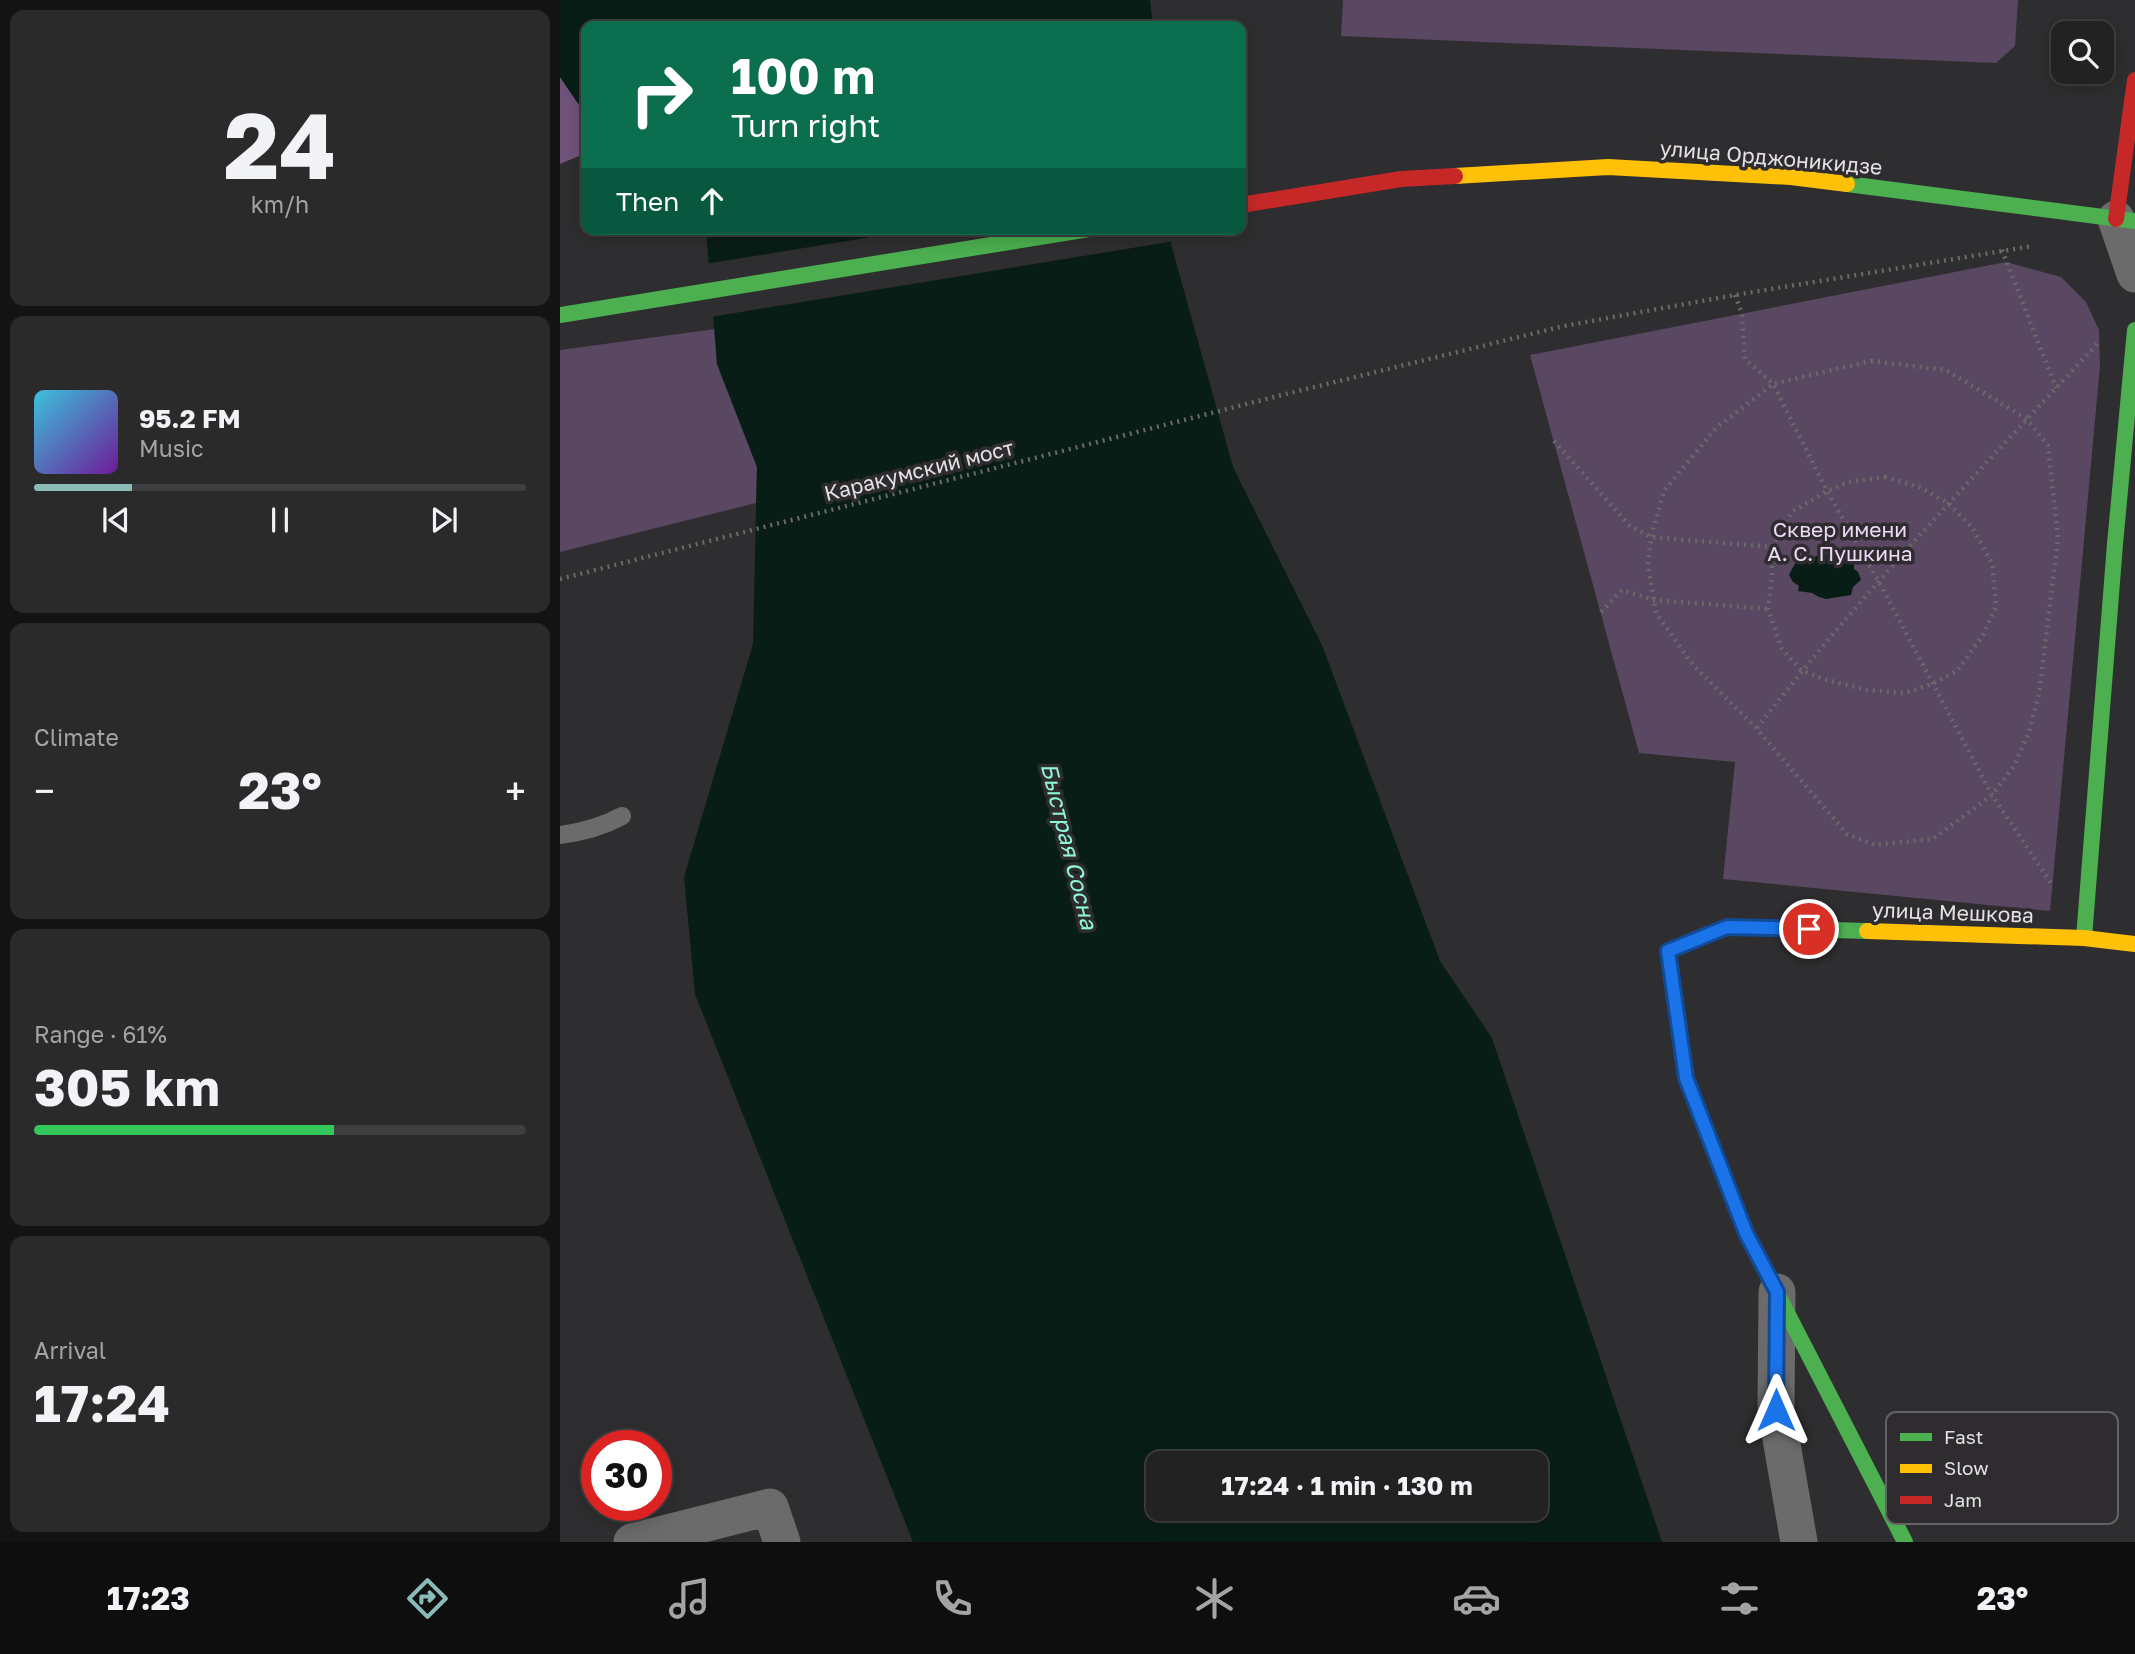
<!DOCTYPE html>
<meta charset="utf-8">
<style>
:root{--surface:#222223;--page:#2a2a2b;--text:#f1f3f6;--muted:#a2a4a6;--line:#3f3f41;--accent:#8bbbb9}
body{margin:0;font-family:"Golos Text",sans-serif;background:var(--page);color:var(--text);height:100vh;display:flex;flex-direction:column;font-size:26px;white-space:nowrap}
*{box-sizing:border-box;margin:0}
p{font-size:23px;color:var(--muted)}
.icon{flex:none;width:38px;height:38px;fill:none;stroke:currentColor;stroke-width:2;stroke-linecap:round;stroke-linejoin:round}
.map{position:relative;flex:1;overflow:hidden}
.details{display:flex;flex-direction:column;gap:10px;padding:10px;background:#131313;width:560px}
.details>*{flex:none}
.guide{position:absolute;left:21px;top:21px;width:665px;height:214px;border-radius:14px;box-shadow:0 4px 18px #0003,0 0 0 2px var(--line);background:#0b6e4f;color:#fff;overflow:hidden}
.tools{position:absolute;left:1491px;top:21px;display:grid;gap:14px}
.tools a{display:grid;place-items:center;width:63px;height:63px;border-radius:14px;background:var(--surface);box-shadow:0 4px 18px #0003,0 0 0 2px var(--line);font-size:35px}
.speed{position:absolute;left:21px;top:1430px;display:flex;gap:14px;font-size:35px;font-weight:700;text-align:center}
.speed>*{display:grid;place-content:center;width:91px;height:91px;border-radius:50%;background:var(--surface);box-shadow:0 4px 18px #0003,0 0 0 2px var(--line);line-height:1}
.speed .limit{border:10px solid #d22;background:#fff;color:#111}
.pin{position:absolute;display:grid;place-items:center;width:60px;height:60px;color:#fff;margin:-30px;border:4px solid #fff;border-radius:50%;box-shadow:0 2px 7px #0007}
.me{position:absolute;width:77px;margin:-38px;rotate:0deg;stroke-linejoin:round;filter:drop-shadow(0 0 5px #0008)}
.turn{display:flex;align-items:center;gap:24px;height:147px;padding:0 35px;font-size:32px}
.turn .icon{width:91px;height:91px;stroke-width:2.5}
.turn b{display:block;font-size:49px;line-height:60px}
.then{display:flex;align-items:center;height:66px;padding:0 35px;background:#0003;gap:14px;font-size:26px}
.big{font-size:52px;font-weight:700;line-height:1.1}
.details .widget{flex:1;display:flex;flex-direction:column;justify-content:center;gap:10px;min-width:0;padding:0 24px;border-radius:14px;background:var(--page)}
.details .dial{align-items:center;gap:0}
.dial b{font-size:91px;line-height:1}
.song{display:flex;align-items:center;gap:21px}
.cover{width:84px;height:84px;border-radius:10px;background:linear-gradient(135deg,hsl(190 70% 55%),hsl(280 70% 35%))}
.played{height:7px;border-radius:4px;background:linear-gradient(90deg,var(--accent) 20%,var(--line) 20%)}
.keys{display:flex;justify-content:space-around;direction:ltr}
.heat{display:flex;justify-content:space-between;align-items:center;font-size:38px;direction:ltr}
.charge{height:10px;border-radius:5px;background:linear-gradient(90deg,#34c759 61%,var(--line) 0)}
.trip{position:absolute;left:586px;top:1451px;width:402px;height:70px;border-radius:14px;background:var(--surface);box-shadow:0 4px 18px #0003,0 0 0 2px var(--line);font-weight:700;line-height:70px;text-align:center}
.dock{display:flex;height:112px;justify-content:space-around;align-items:center;background:#0e0e0e;color:var(--muted)}
.dock .icon{width:49px;height:49px}
.dock .selected{color:var(--accent)}
.dock b{font-size:32px;color:var(--text)}
main{display:flex;flex:1;min-height:0}
.map>svg:first-child{display:block}
.green{fill:#5a4762}
.forest{fill:#70537b}
.water{fill:#091d17;fill-rule:evenodd}
.pier{fill:#2e2d2f}
.lines{fill:none;stroke-linecap:round;stroke-linejoin:round}
.path{stroke:#6a6a6b;stroke-width:4.5;stroke-dasharray:2 5;stroke-linecap:butt}
.lane{stroke:#6b6b6b;stroke-width:18}
.street{stroke:#6b6b6b;stroke-width:37}
.fast{stroke:#4caf50;stroke-width:16}
.slow{stroke:#ffc107;stroke-width:16}
.jam{stroke:#c62828;stroke-width:16}
.route-casing{stroke:#114b97;stroke-width:18}
.route{stroke:#1a73e8;stroke-width:12}
.labels{text-anchor:middle;stroke-width:7;stroke-linejoin:round;paint-order:stroke}
.street-label{font-size:21px;fill:#e3e1e3;stroke:#2f2c30}
.park-label{font-size:21px;fill:#eed9f6;stroke:#2f2c30}
.water-label{font-size:23px;font-style:italic;fill:#8ff8d6;stroke:#2f2c30}
.key{fill:#2f2c30;stroke:#656266;stroke-width:2}
.key-label{font-size:19px;fill:#e3e1e3}
</style>
<main>
<section class="details">
<div class="widget dial"><b>24</b><p>km/h</p></div>
<div class="widget">
<div class="song"><i class="cover"></i><div><b>95.2 FM</b><p>Music</p></div></div>
<div class="played"></div>
<div class="keys"><svg class="icon" aria-label="previous" viewBox="0 0 24 24"><path d="M18 5L8 12l10 7zM5 5v14"/></svg><svg class="icon" aria-label="pause" viewBox="0 0 24 24"><path d="M8 5v14M16 5v14"/></svg><svg class="icon" aria-label="next" viewBox="0 0 24 24"><path d="M6 5l10 7-10 7zM19 5v14"/></svg></div>
</div>
<div class="widget"><p>Climate</p>
<div class="heat"><a>−</a><b class="big">23°</b><a>+</a></div>
</div>
<div class="widget"><p>Range · 61%</p><b class="big">305 km</b><div class="charge"></div></div>
<div class="widget"><p>Arrival</p><b class="big">17:24</b></div>
</section>
<div class="map">
<svg width="1575" height="1542" viewBox="0 0 1575 1542">
<rect width="100%" height="100%" fill="#2e2d2f"/>
<path class="green" d="M783,0H1458L1455,46L1436,63L781,36Z
M1446,262L1501,277L1526,302L1539,330L1540,366L1490,911L1163,879L1175,762L1079,753L970,355Z
M155,329L157,364L197,467L196,503L0,552V350Z"/>
<path class="forest" d="M0,77L26,115V153L0,164Z"/>
<path class="water" d="M0,0H590L593,26H26V115L0,77Z
M146,229H610L611,244L673,467L762,645L880,961L932,1038L1102,1542H353L135,994L124,877L193,644L197,467L157,364ZM598,1463H976V1508H598Z
M1260,554C1277,553 1279,559 1294,563V569L1298,572L1301,580L1293,587L1291,595L1266,599L1259,597L1252,593L1238,591L1239,586L1233,582L1229,575C1232,568 1236,564 1238,557L1253,558Z"/>
<path class="pier" d="M361,229H614L615,241L150,317L145,264Z"/>
<g class="lines">
<path class="path" d="M1442,250L1496,388
M1175,295L1182,314L1185,359L1213,384L1267,491L1319,582L1432,795L1493,886
M1311,361L1386,370L1467,419L1488,446L1498,538L1479,694L1469,732L1454,766L1432,795L1373,839L1315,845L1287,834L1196,728L1133,665L1096,613L1088,565L1091,537L1104,491L1156,428L1213,384Z
M994,441L1069,525L1091,537L1212,547
M1325,477L1359,487L1388,503L1412,527L1432,563L1436,607L1423,635L1397,671L1372,684L1345,693L1307,690L1263,679L1241,670L1222,649L1208,609L1212,577V547L1232,512L1267,491L1289,482Z
M0,579L726,394L1004,326L1175,295L1473,246
M1041,612L1062,590L1094,600L1208,609
M1197,728C1302,592 1422,468 1539,342"/>
<path class="lane" d="M0,835C23,832 42,827 62,816"/>
<path class="street" d="M1556,219L1575,274
M1217,1292L1216,1410L1239,1542
M72,1542L210,1507L222,1542"/>
<path class="fast" d="M1287,184L1575,221
M0,315L529,229
M1307,931L1167,927L1108,951L1126,1078L1186,1233L1345,1542
M1524,938L1555,544L1575,330"/>
<path class="slow" d="M895,176L1048,167L1231,177L1287,184
M1307,931L1524,938L1575,944"/>
<path class="jam" d="M681,205L841,179L895,176
M1556,219L1575,80"/>
</g>
<g class="lines">
<g class="route-casing">
<path id="route" d="M1216,1410L1217,1292L1186,1233L1126,1078L1108,951L1167,927L1249,929"/>
</g>
<use href="#route" class="route"/>
</g>
<g class="labels">
<g class="street-label">
<text transform="translate(1211 158) rotate(5)" y="7">улица Орджоникидзе</text>
<text transform="translate(359 471) rotate(-14)" y="7">Каракумский мост</text>
<text transform="translate(1393 913) rotate(2)" y="7">улица Мешкова</text>
</g>
<g class="park-label">
<text x="1280" y="537">Сквер имени<tspan x="1280" dy="24">А. С. Пушкина</tspan></text>
</g>
<g class="water-label">
<text transform="translate(509 846) rotate(76)" y="8">Быстрая Сосна</text>
</g>
</g>
<rect x="1326" y="1412" width="232" height="112" rx="10" class="key"/>
<rect x="1340" y="1433" width="32" height="8" fill="#4caf50"/>
<rect x="1340" y="1464" width="32" height="9" fill="#ffc107"/>
<rect x="1340" y="1496" width="32" height="8" fill="#c62828"/>
<g class="key-label">
<text x="1384" y="1444">Fast</text>
<text x="1384" y="1475">Slow</text>
<text x="1384" y="1507">Jam</text>
</g>
</svg>
<div class="tools">
<a><svg class="icon" aria-label="search" viewBox="0 0 24 24"><circle cx="10" cy="10" r="6"/><path d="M15 15l6 6"/></svg></a>
</div>
<div class="speed"><div class="limit">30</div></div>
<div class="pin" style="left:1249px;top:929px;background:#d93025"><svg class="icon" aria-label="arrive" viewBox="0 0 24 24"><path d="M6 21V4h12l-3 4 3 4H6"/></svg></div>
<svg class="me" style="left:1216px;top:1410px" viewBox="-20 -20 40 40"><path d="M0-17L14 15 0 8-14 15z" fill="#1a73e8" stroke="#fff" stroke-width="4"/></svg>
<div class="trip">17:24 · 1 min · 130 m</div>
<div class="guide">
<div class="turn"><svg class="icon" aria-label="right" viewBox="0 0 24 24"><path d="M7 20v-9h11M14 6l5 5-5 5"/></svg><div><b>100 m</b>Turn right</div></div>
<div class="then">Then<svg class="icon" aria-label="ahead" viewBox="0 0 24 24"><path d="M12 20V5M6 11l6-6 6 6"/></svg></div>
</div>
</div>
</main>
<nav class="dock">
<b>17:23</b>
<svg class="icon selected" aria-label="directions" viewBox="0 0 24 24"><path d="M12 3l9 9-9 9-9-9zM9 14v-3h6M13 9l2 2-2 2"/></svg>
<svg class="icon" aria-label="music" viewBox="0 0 24 24"><path d="M9 18V5l10-2v13"/><circle cx="6" cy="18" r="3"/><circle cx="16" cy="16" r="3"/></svg>
<svg class="icon" aria-label="phone" viewBox="0 0 24 24"><path d="M5 4h4l2 5-3 2q2 4 5 5l2-3 5 2v4C11 20 4 13 5 4z"/></svg>
<svg class="icon" aria-label="climate" viewBox="0 0 24 24"><path d="M12 3v18M4 7l16 10M4 17L20 7"/></svg>
<svg class="icon" aria-label="car" viewBox="0 0 24 24"><path d="M5 17H2v-5l4-1 3-4h7l3 4 3 1v5h-3M9 17h6M6 11h13"/><circle cx="7" cy="17" r="2"/><circle cx="17" cy="17" r="2"/></svg>
<svg class="icon" aria-label="filters" viewBox="0 0 24 24"><path d="M4 7h16M4 17h16"/><circle cx="9" cy="7" r="2"/><circle cx="15" cy="17" r="2"/></svg>
<b>23°</b>
</nav>
